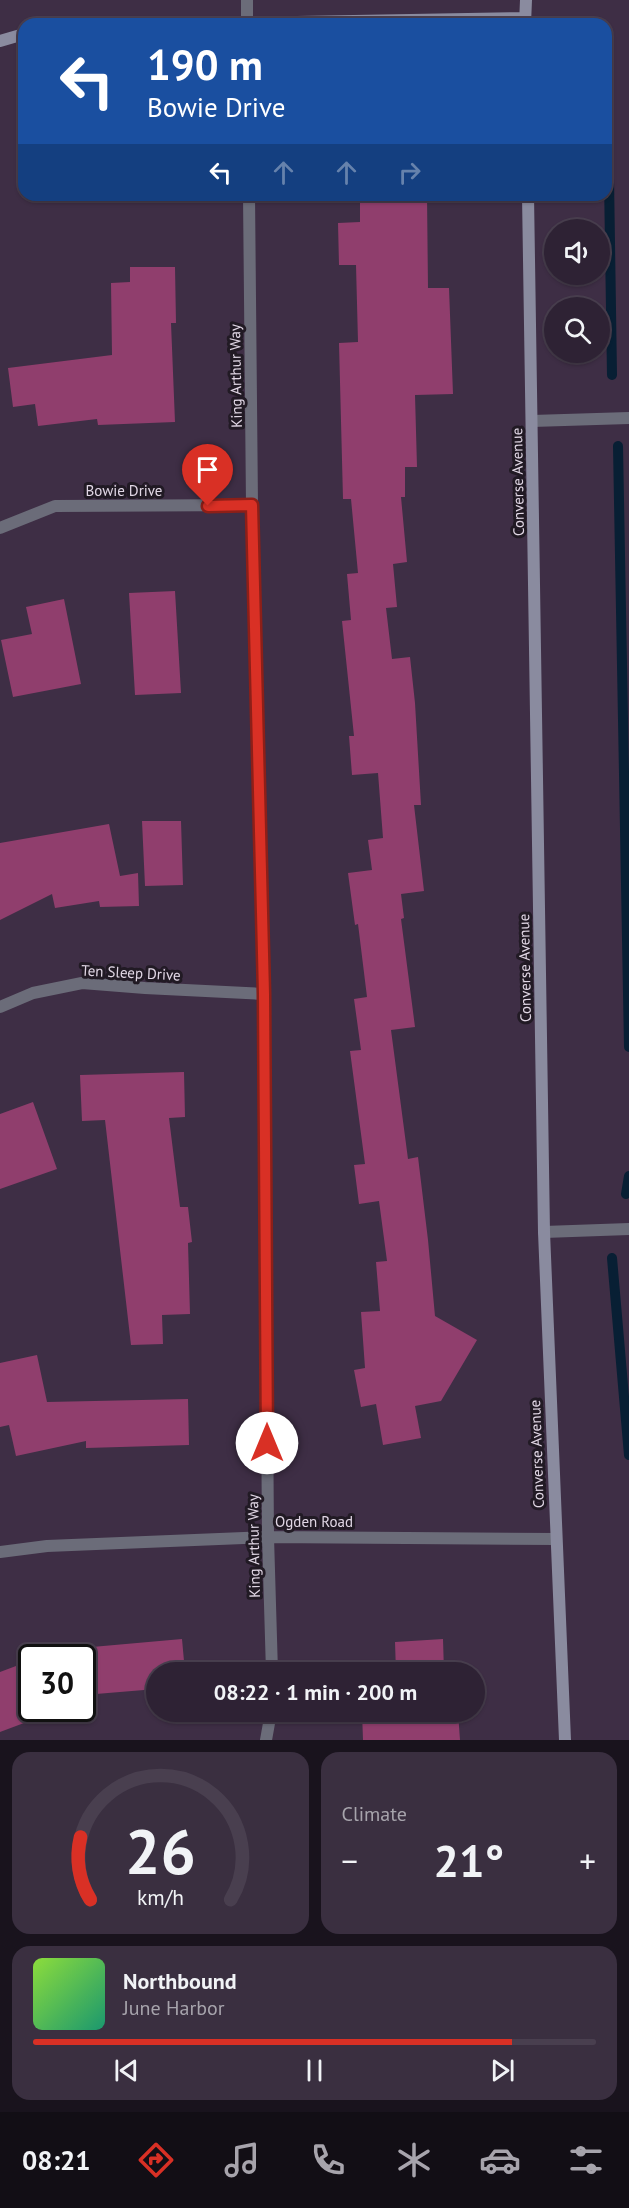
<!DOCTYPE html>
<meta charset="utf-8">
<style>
:root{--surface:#2e2234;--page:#3a2f40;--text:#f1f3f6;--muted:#a7a4ac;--line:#493f4f;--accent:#d93025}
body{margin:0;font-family:"PT Sans",sans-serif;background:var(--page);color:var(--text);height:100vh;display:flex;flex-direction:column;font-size:22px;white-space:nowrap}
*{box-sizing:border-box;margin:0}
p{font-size:20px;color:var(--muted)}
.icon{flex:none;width:33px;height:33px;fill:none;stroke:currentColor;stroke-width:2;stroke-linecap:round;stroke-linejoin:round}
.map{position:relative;height:1740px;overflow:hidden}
.side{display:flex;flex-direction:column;gap:12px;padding:12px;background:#19131d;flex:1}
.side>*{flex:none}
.guide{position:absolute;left:18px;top:18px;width:594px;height:183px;border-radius:18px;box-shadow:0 2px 4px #0004,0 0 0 2px var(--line);background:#1a4fa0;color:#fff;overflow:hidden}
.tools{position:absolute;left:544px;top:219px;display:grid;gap:12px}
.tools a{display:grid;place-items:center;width:66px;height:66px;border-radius:50%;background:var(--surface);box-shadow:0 2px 4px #0004,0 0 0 2px var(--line);font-size:30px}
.speed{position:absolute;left:18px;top:1644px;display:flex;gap:12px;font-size:30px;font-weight:700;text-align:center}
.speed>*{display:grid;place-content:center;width:78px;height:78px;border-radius:50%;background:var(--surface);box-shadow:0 2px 4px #0004,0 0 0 2px var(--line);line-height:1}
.speed .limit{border:3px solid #111;border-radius:9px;background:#fff;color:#111}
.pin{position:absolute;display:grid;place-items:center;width:51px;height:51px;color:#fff;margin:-62px -26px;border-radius:50% 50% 50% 0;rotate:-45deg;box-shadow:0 0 6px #0007}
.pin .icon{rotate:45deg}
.me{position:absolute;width:66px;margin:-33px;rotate:0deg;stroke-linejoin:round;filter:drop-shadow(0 0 4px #0008)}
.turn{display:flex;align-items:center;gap:21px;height:126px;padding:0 30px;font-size:27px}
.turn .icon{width:78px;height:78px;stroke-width:2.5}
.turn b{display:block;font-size:42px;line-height:51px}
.lanes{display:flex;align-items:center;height:57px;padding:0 30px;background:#0003;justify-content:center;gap:30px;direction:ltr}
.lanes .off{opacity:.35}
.big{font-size:45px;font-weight:700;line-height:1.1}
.side .tile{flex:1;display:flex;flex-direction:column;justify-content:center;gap:9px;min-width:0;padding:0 21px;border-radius:18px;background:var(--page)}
.side .dial{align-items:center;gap:0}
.dial svg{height:156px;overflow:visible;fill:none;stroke:var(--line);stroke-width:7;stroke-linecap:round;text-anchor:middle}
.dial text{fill:var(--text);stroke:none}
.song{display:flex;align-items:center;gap:18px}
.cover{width:72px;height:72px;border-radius:9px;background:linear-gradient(135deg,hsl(90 70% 55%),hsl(160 70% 35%))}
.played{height:6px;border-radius:3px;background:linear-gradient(90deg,var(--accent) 85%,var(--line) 85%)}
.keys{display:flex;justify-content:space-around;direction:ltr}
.heat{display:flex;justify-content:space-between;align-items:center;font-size:33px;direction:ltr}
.side .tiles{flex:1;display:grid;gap:12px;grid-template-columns:1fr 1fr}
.tile:last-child{grid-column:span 2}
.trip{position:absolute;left:146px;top:1662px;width:339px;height:60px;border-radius:30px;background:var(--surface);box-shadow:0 2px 4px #0004,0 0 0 2px var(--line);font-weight:700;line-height:60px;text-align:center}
.tabs{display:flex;height:96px;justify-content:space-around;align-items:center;background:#120e15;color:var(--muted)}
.tabs .icon{width:42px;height:42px}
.tabs .on{color:var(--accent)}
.tabs b{font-size:27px;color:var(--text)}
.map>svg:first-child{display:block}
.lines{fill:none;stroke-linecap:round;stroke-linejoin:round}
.stream{stroke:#081f34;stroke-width:10}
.building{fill:#903e6d}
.street{stroke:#6b6c79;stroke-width:12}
.secondary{stroke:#8a8b9f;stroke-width:12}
.route-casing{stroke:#8d1f18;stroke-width:15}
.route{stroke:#d93025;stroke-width:10}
.labels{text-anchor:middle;stroke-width:6;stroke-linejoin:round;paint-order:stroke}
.street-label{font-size:15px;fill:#e1d7e5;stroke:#211a24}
</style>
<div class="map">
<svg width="629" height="1740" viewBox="0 0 629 1740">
<rect width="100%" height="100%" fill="#3e2e45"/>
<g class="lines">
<path class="stream" d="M607,47L612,375
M618,446L629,1047
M626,1194L629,1176
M612,1258L629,1455"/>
</g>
<path class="building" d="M427,195L428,288H449L453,394L415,395L417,467H405V497H401L407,562L393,564L397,607L386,608L392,659L410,657L415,703L421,805H414L424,891L401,894L404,918L401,919L415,1027L391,1030L408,1159L418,1157L428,1240L435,1316L477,1340L441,1401L415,1406L421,1438L383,1445L376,1404L361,1407L354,1370L365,1368L361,1312L380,1311L376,1262L387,1261L379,1201L359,1204L354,1165L365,1164L350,1051L361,1050L354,999L367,997L358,924L355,925L348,873L372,870L368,840L383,838L378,773L352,775L349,736H354L342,621L351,620L347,574L358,573L351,499H343L339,343L358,342L356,265H339L338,223L360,222V196Z
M130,267H175L176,323H171L175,422L98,425L97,419L38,426L35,404L13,407L8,368L112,355L111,283L130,282Z
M175,591L181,693L135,695L129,593Z
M64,599L81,684L13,697L1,640L32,634L26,607Z
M142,821H181L183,885L145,886Z
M109,824L120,876L138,873L139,906L100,907L99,901L55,908L52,894L0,920V843Z
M184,1072L185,1117L169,1118L180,1207H188L192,1242L188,1243L190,1314L162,1315L163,1344L131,1345L105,1120L82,1121L80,1075Z
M33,1102L57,1169L0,1189V1114Z
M37,1355L47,1402L188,1399L189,1445L86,1448V1441L16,1456L9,1425L0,1427V1363Z
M182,1639L185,1672H156V1689L96,1694L92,1647Z
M443,1639L444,1672H388H396L395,1642Z
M32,1660V1720L0,1732V1672Z
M362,1712H458L460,1740H363Z"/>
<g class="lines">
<path class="street" d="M247,24V0
M249,195L252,505L264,994L268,1537L272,1672
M532,421L629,418
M0,528L55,506L252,505
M0,1007L33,993L82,983L145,988L264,994
M544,1232L629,1229
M0,1552L47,1546L268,1537L556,1539
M266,1740L271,1712"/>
<path class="secondary" d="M177,24L525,18
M525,24L526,0
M0,41L24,34
M528,195L544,1232L565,1740"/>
</g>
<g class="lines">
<g class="route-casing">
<path id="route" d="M208,506L252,505L264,994L267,1443"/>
</g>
<use href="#route" class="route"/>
</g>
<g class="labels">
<g class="street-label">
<text transform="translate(236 376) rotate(-91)" y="5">King Arthur Way</text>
<text transform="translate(518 482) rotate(-91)" y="5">Converse Avenue</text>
<text x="124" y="496">Bowie Drive</text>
<text transform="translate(525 968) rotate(-91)" y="5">Converse Avenue</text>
<text transform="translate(131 973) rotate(3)" y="5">Ten Sleep Drive</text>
<text transform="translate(537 1454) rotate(-92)" y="5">Converse Avenue</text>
<text x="314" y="1527">Ogden Road</text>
<text transform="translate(254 1546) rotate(-91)" y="5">King Arthur Way</text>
</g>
</g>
</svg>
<div class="tools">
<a><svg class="icon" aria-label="sound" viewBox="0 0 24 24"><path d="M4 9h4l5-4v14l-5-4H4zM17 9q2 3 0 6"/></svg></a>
<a><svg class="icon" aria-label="search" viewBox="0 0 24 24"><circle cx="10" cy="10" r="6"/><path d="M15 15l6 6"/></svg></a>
</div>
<div class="speed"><div class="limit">30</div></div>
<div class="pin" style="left:208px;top:506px;background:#d93025"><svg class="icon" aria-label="arrive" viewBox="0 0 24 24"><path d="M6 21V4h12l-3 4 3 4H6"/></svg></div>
<svg class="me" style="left:267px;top:1443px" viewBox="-20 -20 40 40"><circle r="19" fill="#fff"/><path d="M0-13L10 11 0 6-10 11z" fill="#d93025"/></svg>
<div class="trip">08:22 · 1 min · 200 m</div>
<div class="guide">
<div class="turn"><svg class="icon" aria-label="left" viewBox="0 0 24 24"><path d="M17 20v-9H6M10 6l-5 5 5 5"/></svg><div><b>190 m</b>Bowie Drive</div></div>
<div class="lanes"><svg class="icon" aria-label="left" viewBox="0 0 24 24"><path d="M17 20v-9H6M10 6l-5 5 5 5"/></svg><svg class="icon off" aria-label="ahead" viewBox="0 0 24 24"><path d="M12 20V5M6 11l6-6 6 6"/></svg><svg class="icon off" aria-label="ahead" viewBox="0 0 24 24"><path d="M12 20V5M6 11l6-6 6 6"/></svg><svg class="icon off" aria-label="right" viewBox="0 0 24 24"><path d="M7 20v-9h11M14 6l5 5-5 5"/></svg></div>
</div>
</div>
<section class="side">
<div class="tiles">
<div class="tile dial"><svg viewBox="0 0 100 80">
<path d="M14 69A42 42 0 1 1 86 69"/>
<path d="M14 69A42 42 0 0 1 9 37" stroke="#d93025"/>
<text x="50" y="56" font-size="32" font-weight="700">26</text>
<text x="50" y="72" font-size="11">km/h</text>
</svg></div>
<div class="tile"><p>Climate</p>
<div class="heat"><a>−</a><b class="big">21°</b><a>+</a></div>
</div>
<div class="tile">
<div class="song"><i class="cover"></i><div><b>Northbound</b><p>June Harbor</p></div></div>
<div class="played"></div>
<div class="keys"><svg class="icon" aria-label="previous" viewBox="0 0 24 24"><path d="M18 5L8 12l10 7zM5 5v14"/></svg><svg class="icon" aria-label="pause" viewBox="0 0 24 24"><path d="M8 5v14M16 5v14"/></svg><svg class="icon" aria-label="next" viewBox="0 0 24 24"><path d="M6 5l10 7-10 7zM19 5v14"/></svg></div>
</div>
</div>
</section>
<nav class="tabs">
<b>08:21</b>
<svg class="icon on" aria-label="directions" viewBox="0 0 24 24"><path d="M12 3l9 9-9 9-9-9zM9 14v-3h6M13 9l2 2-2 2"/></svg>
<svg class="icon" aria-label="music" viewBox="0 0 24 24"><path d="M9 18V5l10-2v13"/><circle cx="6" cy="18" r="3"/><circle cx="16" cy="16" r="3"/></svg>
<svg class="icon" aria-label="phone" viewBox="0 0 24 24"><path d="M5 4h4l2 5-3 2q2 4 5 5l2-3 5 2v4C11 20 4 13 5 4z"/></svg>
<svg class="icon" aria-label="climate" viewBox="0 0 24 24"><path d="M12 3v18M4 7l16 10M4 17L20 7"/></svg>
<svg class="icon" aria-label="car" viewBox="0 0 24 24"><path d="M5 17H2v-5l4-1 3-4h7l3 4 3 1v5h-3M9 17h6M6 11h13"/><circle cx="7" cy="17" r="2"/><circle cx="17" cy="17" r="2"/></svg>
<svg class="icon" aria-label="filters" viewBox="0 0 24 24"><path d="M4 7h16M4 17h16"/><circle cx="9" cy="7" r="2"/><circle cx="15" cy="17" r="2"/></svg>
</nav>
